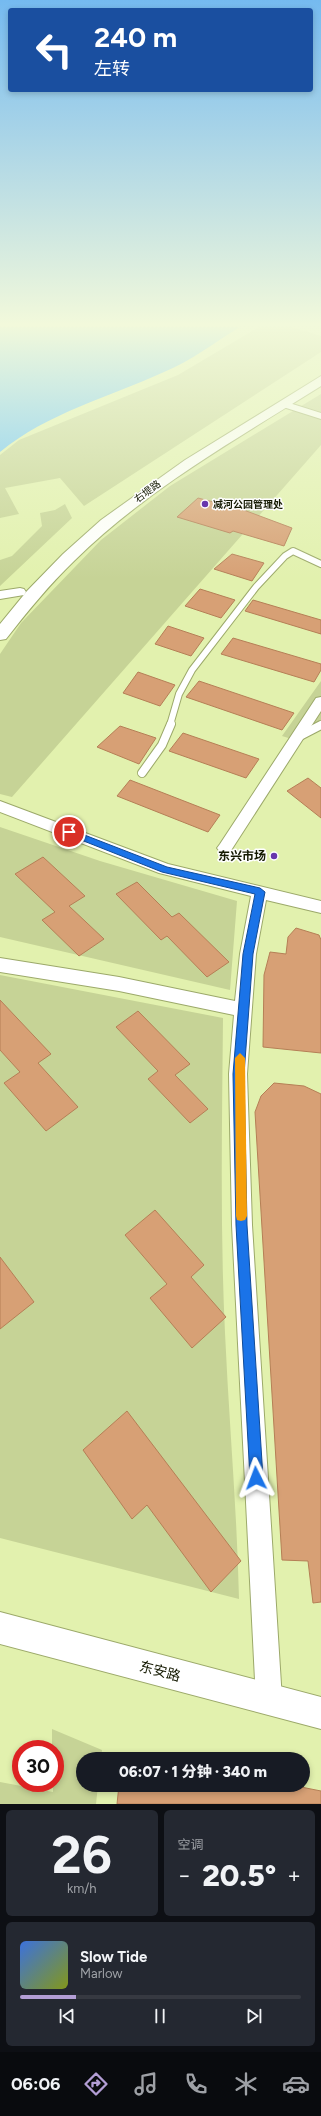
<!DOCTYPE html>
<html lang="zh">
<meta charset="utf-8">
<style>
:root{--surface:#171b24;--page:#242831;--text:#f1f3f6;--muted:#9ea1a6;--line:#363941;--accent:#b39ed5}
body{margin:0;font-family:Figtree,"Noto Sans SC",sans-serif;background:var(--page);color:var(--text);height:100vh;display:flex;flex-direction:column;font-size:15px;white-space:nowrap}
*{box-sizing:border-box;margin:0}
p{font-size:13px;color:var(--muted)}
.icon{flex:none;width:22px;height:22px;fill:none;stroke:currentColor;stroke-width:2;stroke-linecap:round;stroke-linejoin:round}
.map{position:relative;height:1804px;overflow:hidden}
.details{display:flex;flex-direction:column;gap:6px;padding:6px;background:#0d0f14;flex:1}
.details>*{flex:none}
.hud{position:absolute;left:8px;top:8px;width:305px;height:84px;border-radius:4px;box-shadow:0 2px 6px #0003;background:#1a4fa0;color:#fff;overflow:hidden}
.speed{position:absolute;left:12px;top:1740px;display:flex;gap:8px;font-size:20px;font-weight:700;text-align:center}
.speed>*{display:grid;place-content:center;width:52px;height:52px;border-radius:50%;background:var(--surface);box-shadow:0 2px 6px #0003;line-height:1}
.speed .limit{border:6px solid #d22;background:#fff;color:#111}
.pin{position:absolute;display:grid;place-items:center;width:34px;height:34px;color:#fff;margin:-17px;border:2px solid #fff;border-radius:50%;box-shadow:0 1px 4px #0007}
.me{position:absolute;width:44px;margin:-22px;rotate:357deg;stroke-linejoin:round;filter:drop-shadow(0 0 3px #0008)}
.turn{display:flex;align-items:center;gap:14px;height:84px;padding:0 20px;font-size:18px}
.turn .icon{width:52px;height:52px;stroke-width:2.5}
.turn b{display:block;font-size:28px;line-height:34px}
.big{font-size:30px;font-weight:800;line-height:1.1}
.details .card{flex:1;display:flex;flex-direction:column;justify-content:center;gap:6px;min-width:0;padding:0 14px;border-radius:6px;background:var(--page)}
.details .dial{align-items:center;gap:0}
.dial b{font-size:52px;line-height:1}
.song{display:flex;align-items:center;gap:12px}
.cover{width:48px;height:48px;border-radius:6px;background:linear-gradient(135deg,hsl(220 70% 55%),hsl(70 70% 35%))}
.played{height:4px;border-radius:2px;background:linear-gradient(90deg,var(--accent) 20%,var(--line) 20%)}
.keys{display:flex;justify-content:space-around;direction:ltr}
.heat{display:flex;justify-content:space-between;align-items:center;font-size:22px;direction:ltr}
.details .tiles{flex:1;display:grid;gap:6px;grid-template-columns:1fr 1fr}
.card:last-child{grid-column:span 2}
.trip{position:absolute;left:76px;top:1752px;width:234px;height:40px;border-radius:20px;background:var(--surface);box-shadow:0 2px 6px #0003;font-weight:800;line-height:40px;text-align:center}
.tabs{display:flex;height:64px;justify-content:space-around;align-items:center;background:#090b0e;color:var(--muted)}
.tabs .icon{width:28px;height:28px}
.tabs .active{color:var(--accent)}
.tabs b{font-size:18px;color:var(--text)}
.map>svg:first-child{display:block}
.green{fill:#c6d396}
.water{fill:#69c3fb}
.building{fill:#d7a075;stroke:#b57f56}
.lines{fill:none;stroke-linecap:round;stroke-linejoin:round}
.service-far1-casing{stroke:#9ca96a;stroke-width:8}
.service-casing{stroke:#9ca96a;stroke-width:10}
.minor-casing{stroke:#9ca96a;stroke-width:2}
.tertiary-casing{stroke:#9ca96a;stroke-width:2}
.secondary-casing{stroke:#9ca96a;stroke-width:2}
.service-far1{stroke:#fff;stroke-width:6}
.service{stroke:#fff;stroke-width:8}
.minor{fill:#fff;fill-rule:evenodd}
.tertiary{fill:#fff;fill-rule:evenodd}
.secondary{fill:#fff;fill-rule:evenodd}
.route{fill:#1a73e8;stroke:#114b97}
.slow{fill:#f59e0b}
.poi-dot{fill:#6836ad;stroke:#fff;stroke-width:1.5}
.labels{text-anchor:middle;stroke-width:3;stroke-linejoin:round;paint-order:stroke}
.far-street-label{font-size:10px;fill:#151a02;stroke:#fff}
.far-poi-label{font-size:10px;font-weight:bold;fill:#151a02;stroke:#fff;text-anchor:start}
.poi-label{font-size:12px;font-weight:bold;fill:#151a02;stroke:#fff;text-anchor:end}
.near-street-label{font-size:14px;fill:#151a02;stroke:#fff}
</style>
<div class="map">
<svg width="321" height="1804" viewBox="0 0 321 1804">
<rect width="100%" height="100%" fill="#e2f1ae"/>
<path class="green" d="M259,327H292L321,336V352L84,506L60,478L5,488L19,514L0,518V455L19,440L178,375Z
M321,394V445L12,797L0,794V654L21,623L101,540L170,486Z
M65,504L72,518L0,586V560L12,556L42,526L40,513L55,510Z
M321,681V722L301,742L282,736Z
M0,827L100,861L237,901L230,990L0,937Z
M0,975L223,1018C222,1123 220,1228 225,1333C229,1422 237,1510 239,1599L0,1538Z
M52,1729L102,1750L101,1759H83V1785H98L96,1804H0V1782L53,1792V1783H55V1749H52Z"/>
<path class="water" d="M0,327H240C215,342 191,361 164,372C110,397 47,413 0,452Z"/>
<path class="building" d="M198,498L241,509L292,528L284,546L233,531L230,533L177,517Z
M232,554L264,563L252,581L214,569Z
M200,589L235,600L221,618L185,606Z
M253,600L321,620V634L245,611Z
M168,626L204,638L191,656L155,644Z
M233,638L321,664V670L314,682L221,654Z
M138,672L175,685L160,706L123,693Z
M199,681L294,713L282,730L186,697Z
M120,726L156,738L139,764L97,747Z
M183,733L259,759L246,778L169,751Z
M308,778L321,788V818L287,791Z
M130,780L220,815L208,832L117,796Z
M43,857L85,896L69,906L104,939L79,956L42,920L55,912L15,874Z
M137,882L172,917L179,913L229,962L207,977L167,936L161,940L116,894Z
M296,928L319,935L321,940V1053L263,1047L264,975L270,952L286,954L288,937Z
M0,1000L51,1054L38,1063L78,1107L46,1131L4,1083L20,1072L0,1050Z
M138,1011L190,1064L175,1075L208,1109L190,1123L148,1079L158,1071L116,1027Z
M274,1083L304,1086L321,1094V1602L313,1603L308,1561L282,1560L255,1112L261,1096Z
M155,1210L204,1265L191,1277L226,1317L192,1348L150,1298L167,1284L125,1235Z
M0,1257L34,1302L0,1329Z
M127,1411L241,1561L211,1592L147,1505L132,1519L83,1450Z
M119,1785H291L321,1791V1804H117Z"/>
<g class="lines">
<g class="service-far1-casing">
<path id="service-far1" d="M170,725L179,694L192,670L256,587L285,556L293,551L321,564"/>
</g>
<g class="service-casing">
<path id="service" d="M298,737L321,725
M142,773L162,745L171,724"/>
</g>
<g class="minor-casing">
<path id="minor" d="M283,401L321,413V419L280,406L278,404Z
M20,588L24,589L26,592L24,595L0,599V591Z
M321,697V711L230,852L225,854L220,852L217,848L220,844L316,698Z
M0,801L168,864L321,901V913L266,900L256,954L247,1074L252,1225L282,1700L278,1709L269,1713L260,1709L256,1700L232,1225L229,1074L234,1015L119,991L0,972V958L119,977L235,1001L240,954L251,896L159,873L0,812Z"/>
</g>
<g class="tertiary-casing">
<path id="tertiary" d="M0,1612L321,1697V1729L0,1644Z"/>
</g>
<g class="secondary-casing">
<path id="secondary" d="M321,376V386C236,439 146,490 74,561C49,585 27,612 6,639L0,640V624L27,591L63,554L101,520L185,460Z"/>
</g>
<use href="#service-far1" class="service-far1"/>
<use href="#service" class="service"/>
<use href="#minor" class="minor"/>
<use href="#tertiary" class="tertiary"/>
<use href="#secondary" class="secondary"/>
</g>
<linearGradient id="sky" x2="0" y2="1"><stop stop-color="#75baf0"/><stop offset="0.56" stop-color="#f2f9db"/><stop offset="1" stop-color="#f2f9db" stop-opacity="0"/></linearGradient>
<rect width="321" height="579" fill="url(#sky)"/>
<path class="route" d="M69,829L167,867L260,888L265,892L253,954L244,1074L247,1225L263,1478L261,1483L256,1485L251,1483L250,1478L236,1225L233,1074L243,954L255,894L162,872L66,834V830Z"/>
<path class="slow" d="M240,1053L245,1058L247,1216L245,1220L241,1221L237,1220L236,1216L235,1058Z"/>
<g class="poi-dot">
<circle cx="205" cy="504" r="4"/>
<circle cx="274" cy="856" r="4"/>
</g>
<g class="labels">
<g class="far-street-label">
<text transform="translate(147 491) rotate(-37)" y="4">右堤路</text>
</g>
<g class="far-poi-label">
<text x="213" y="508">减河公园管理处</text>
</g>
<g class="poi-label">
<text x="266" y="860">东兴市场</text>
</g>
<g class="near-street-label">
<text transform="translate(160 1671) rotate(15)" y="5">东安路</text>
</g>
</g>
</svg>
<div class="speed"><div class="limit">30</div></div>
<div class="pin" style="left:69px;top:832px;background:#d93025"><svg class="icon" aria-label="arrive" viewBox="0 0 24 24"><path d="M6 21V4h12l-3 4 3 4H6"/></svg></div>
<svg class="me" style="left:256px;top:1478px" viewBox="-20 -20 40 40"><path d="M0-17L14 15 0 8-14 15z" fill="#1a73e8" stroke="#fff" stroke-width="4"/></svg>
<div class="trip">06:07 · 1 分钟 · 340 m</div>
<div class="hud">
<div class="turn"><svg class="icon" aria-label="left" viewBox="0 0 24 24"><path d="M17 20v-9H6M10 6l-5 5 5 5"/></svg><div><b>240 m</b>左转</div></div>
</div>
</div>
<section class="details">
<div class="tiles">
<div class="card dial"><b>26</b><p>km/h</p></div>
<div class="card"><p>空调</p>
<div class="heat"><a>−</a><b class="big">20.5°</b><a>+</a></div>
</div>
<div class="card">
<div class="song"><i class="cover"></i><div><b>Slow Tide</b><p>Marlow</p></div></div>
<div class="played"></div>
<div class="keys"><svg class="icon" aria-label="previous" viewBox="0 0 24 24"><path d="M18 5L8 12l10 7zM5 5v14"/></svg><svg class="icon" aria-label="pause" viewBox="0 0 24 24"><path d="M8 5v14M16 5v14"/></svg><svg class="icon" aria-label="next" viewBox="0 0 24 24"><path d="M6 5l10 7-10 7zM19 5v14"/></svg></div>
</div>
</div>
</section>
<nav class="tabs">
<b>06:06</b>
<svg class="icon active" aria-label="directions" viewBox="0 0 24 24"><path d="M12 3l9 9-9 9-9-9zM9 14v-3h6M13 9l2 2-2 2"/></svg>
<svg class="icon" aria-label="music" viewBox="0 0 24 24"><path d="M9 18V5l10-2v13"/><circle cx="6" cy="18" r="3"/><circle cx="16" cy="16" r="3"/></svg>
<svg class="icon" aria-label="phone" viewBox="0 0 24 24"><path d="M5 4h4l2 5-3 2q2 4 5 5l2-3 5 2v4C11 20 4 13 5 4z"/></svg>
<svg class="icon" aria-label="climate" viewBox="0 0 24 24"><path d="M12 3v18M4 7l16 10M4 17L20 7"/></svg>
<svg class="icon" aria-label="car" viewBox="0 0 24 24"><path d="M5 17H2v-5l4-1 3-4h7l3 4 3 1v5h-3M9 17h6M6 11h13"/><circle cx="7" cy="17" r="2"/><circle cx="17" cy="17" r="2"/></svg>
</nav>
